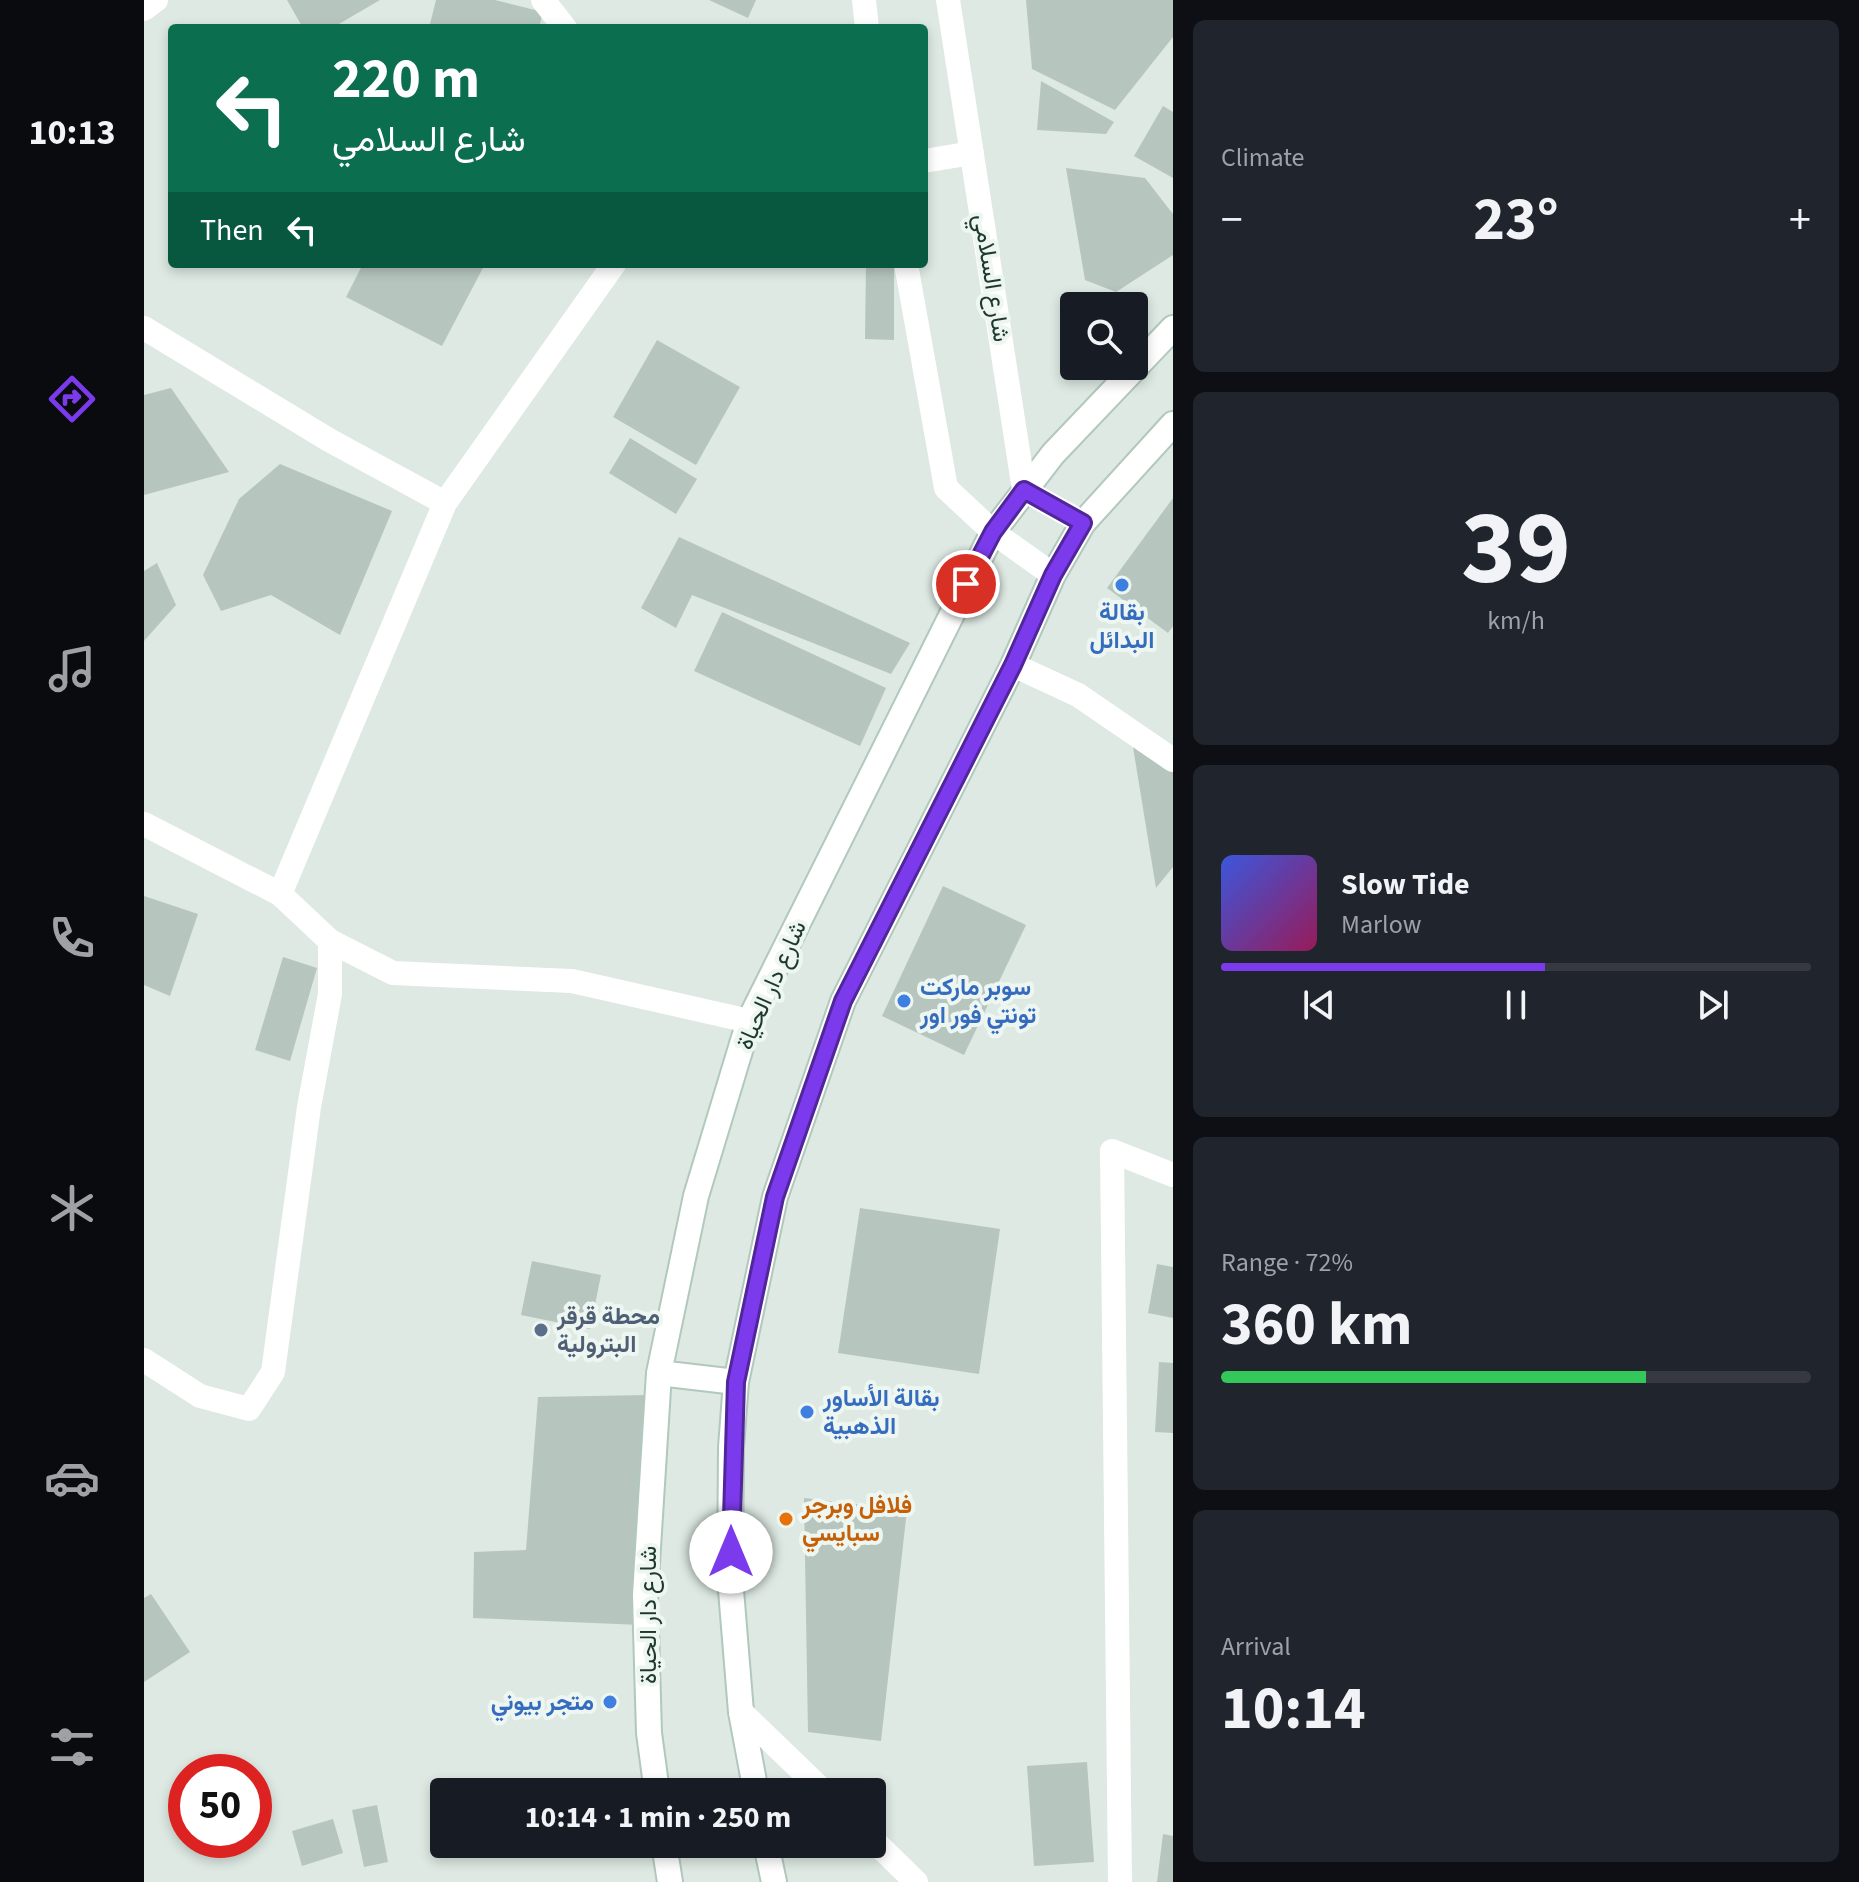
<!DOCTYPE html>
<meta charset="utf-8">
<style>
:root{--surface:#171b24;--page:#20242c;--text:#f1f3f6;--muted:#9ea1a6;--line:#363941;--accent:#7c3aed}
body{margin:0;font-family:"Source Sans 3",Vazirmatn,sans-serif;background:var(--page);color:var(--text);height:100vh;display:flex;flex-direction:column;font-size:30px;white-space:nowrap}
*{box-sizing:border-box;margin:0}
p{font-size:26px;color:var(--muted)}
.icon{flex:none;width:44px;height:44px;fill:none;stroke:currentColor;stroke-width:2;stroke-linecap:round;stroke-linejoin:round}
.map{position:relative;flex:1;overflow:hidden}
.drawer{display:flex;flex-direction:column;gap:20px;padding:20px;background:#0d0f14;width:686px}
.drawer>*{flex:none}
.banner{position:absolute;left:24px;top:24px;width:760px;height:244px;border-radius:8px;box-shadow:0 4px 12px #0003;background:#0b6e4f;color:#fff;overflow:hidden}
.buttons{position:absolute;left:916px;top:292px;display:grid;gap:16px}
.buttons a{display:grid;place-items:center;width:88px;height:88px;border-radius:8px;background:var(--surface);box-shadow:0 4px 12px #0003;font-size:40px}
.speed{position:absolute;left:24px;top:1754px;display:flex;gap:16px;font-size:40px;font-weight:700;text-align:center}
.speed>*{display:grid;place-content:center;width:104px;height:104px;border-radius:50%;background:var(--surface);box-shadow:0 4px 12px #0003;line-height:1}
.speed .limit{border:12px solid #d22;background:#fff;color:#111}
.pin{position:absolute;display:grid;place-items:center;width:68px;height:68px;color:#fff;margin:-34px;border:4px solid #fff;border-radius:50%;box-shadow:0 2px 8px #0007}
.me{position:absolute;width:88px;margin:-44px;rotate:0deg;stroke-linejoin:round;filter:drop-shadow(0 0 6px #0008)}
.turn{display:flex;align-items:center;gap:28px;height:168px;padding:0 32px;font-size:36px}
.turn .icon{width:104px;height:104px;stroke-width:2.5}
.turn b{display:block;font-size:56px;line-height:68px}
.then{display:flex;align-items:center;height:76px;padding:0 32px;background:#0003;gap:16px;font-size:30px}
.big{font-size:60px;font-weight:700;line-height:1.1}
.drawer .widget{flex:1;display:flex;flex-direction:column;justify-content:center;gap:12px;min-width:0;padding:0 28px;border-radius:12px;background:var(--page)}
.drawer .dial{align-items:center;gap:0}
.dial b{font-size:104px;line-height:1}
.song{display:flex;align-items:center;gap:24px}
.cover{width:96px;height:96px;border-radius:12px;background:linear-gradient(135deg,hsl(230 70% 55%),hsl(330 70% 35%))}
.played{height:8px;border-radius:4px;background:linear-gradient(90deg,var(--accent) 55%,var(--line) 55%)}
.keys{display:flex;justify-content:space-around;direction:ltr}
.heat{display:flex;justify-content:space-between;align-items:center;font-size:44px;direction:ltr}
.charge{height:12px;border-radius:6px;background:linear-gradient(90deg,#34c759 72%,var(--line) 0)}
.trip{position:absolute;left:286px;top:1778px;width:456px;height:80px;border-radius:8px;background:var(--surface);box-shadow:0 4px 12px #0003;font-weight:700;line-height:80px;text-align:center}
main{display:flex;flex:1;min-height:0}
.tab-bar{display:flex;flex-direction:column;width:144px;justify-content:space-around;align-items:center;background:#090b0e;color:var(--muted)}
.tab-bar .icon{width:56px;height:56px}
.tab-bar .on{color:var(--accent)}
.tab-bar b{font-size:36px;color:var(--text)}
.map>svg:first-child{display:block}
.building{fill:#b6c6be}
.lines{fill:none;stroke-linecap:round;stroke-linejoin:round}
.secondary-casing{stroke:#b1c8bd;stroke-width:28}
.street{stroke:#fff;stroke-width:24}
.secondary{stroke:#fff;stroke-width:24}
.route-casing{stroke:#51269a;stroke-width:20}
.route{stroke:#7c3aed;stroke-width:14}
.shop-dot{fill:#3f7fe0;stroke:#edf6f0;stroke-width:3}
.service-dot{fill:#5c6f8a;stroke:#edf6f0;stroke-width:3}
.food-dot{fill:#e8710a;stroke:#edf6f0;stroke-width:3}
.labels{text-anchor:middle;stroke-width:8;stroke-linejoin:round;paint-order:stroke}
.street-label{font-size:24px;fill:#1f382e;stroke:#edf6f0}
.shop-label{font-size:24px;font-weight:bold;fill:#366cbe;stroke:#edf6f0;text-anchor:start}
.service-label{font-size:24px;font-weight:bold;fill:#4e5e75;stroke:#edf6f0;text-anchor:start}
.food-label{font-size:24px;font-weight:bold;fill:#c56008;stroke:#edf6f0;text-anchor:start}
</style>
<main>
<nav class="tab-bar">
<b>10:13</b>
<svg class="icon on" aria-label="directions" viewBox="0 0 24 24"><path d="M12 3l9 9-9 9-9-9zM9 14v-3h6M13 9l2 2-2 2"/></svg>
<svg class="icon" aria-label="music" viewBox="0 0 24 24"><path d="M9 18V5l10-2v13"/><circle cx="6" cy="18" r="3"/><circle cx="16" cy="16" r="3"/></svg>
<svg class="icon" aria-label="phone" viewBox="0 0 24 24"><path d="M5 4h4l2 5-3 2q2 4 5 5l2-3 5 2v4C11 20 4 13 5 4z"/></svg>
<svg class="icon" aria-label="climate" viewBox="0 0 24 24"><path d="M12 3v18M4 7l16 10M4 17L20 7"/></svg>
<svg class="icon" aria-label="car" viewBox="0 0 24 24"><path d="M5 17H2v-5l4-1 3-4h7l3 4 3 1v5h-3M9 17h6M6 11h13"/><circle cx="7" cy="17" r="2"/><circle cx="17" cy="17" r="2"/></svg>
<svg class="icon" aria-label="filters" viewBox="0 0 24 24"><path d="M4 7h16M4 17h16"/><circle cx="9" cy="7" r="2"/><circle cx="15" cy="17" r="2"/></svg>
</nav>
<div class="map">
<svg width="1029" height="1882" viewBox="0 0 1029 1882">
<rect width="100%" height="100%" fill="#dde9e2"/>
<path class="building" d="M143,0H236L188,28H159Z
M292,0H351L399,12L395,28H285Z
M565,0H612L604,18Z
M882,0H1029V37L971,110L888,69Z
M897,81L970,122L962,134L893,130Z
M1019,106L1029,112V178L990,156Z
M922,168L1001,178L1029,214V255L972,292L941,280Z
M219,264H341L298,346L202,297Z
M722,264H750V340L721,339Z
M513,340L596,387L552,465L469,417Z
M27,388L85,472L0,495V395Z
M486,438L553,479L532,514L465,473Z
M136,464L248,511L196,635L127,595L77,611L59,575L95,499Z
M1029,498V626L1024,633L963,588Z
M535,537L766,643L747,674L548,595L532,628L497,608Z
M13,563L32,605L0,641V571Z
M578,612L742,688L716,746L550,671Z
M989,747L1029,753V867L1012,888Z
M799,886L882,925L820,1055L738,1016Z
M0,896L54,914L26,996L0,985Z
M139,957L173,968L146,1061L111,1050Z
M716,1208L856,1229L835,1374L694,1353Z
M388,1261L457,1275L446,1329L377,1315Z
M1013,1264L1029,1267V1318L1004,1313Z
M1015,1362L1029,1363V1433L1011,1432Z
M503,1395L497,1625L329,1618L330,1552L382,1550L394,1397Z
M660,1498L763,1510L737,1741L664,1732Z
M7,1594L46,1652L0,1682V1598Z
M943,1762L950,1862L890,1866L883,1766Z
M233,1805L244,1862L220,1867L208,1810Z
M189,1819L199,1853L158,1866L148,1831Z
M1019,1834L1029,1836V1882H1013Z"/>
<g class="lines">
<g class="secondary-casing">
<path id="secondary" d="M515,1373L592,1382
M513,1792L505,1733L501,1595L515,1373L552,1196L605,1021L849,532L909,454L1029,328
M612,1792L597,1712L586,1578L587,1447L592,1382L631,1197L699,1001L869,665L909,575L939,523L1029,424
M520,1844L526,1882
M622,1844L630,1882"/>
</g>
<path class="street" d="M399,0L421,28
M720,0L723,28
M804,0L880,490L939,523
M0,9L12,0
M780,161L828,153
M762,264L802,488L849,532L909,575
M0,328L185,440L301,503L470,264
M869,665L934,695L1029,760
M0,824L136,894L186,941L249,973L428,981L605,1021
M136,894L301,503
M0,1360L56,1396L105,1409L129,1372L165,1107L186,994V941
M597,1712L680,1792
M728,1839L772,1882
M976,1882L968,1151L1029,1175"/>
<use href="#secondary" class="secondary"/>
</g>
<g class="lines">
<g class="route-casing">
<path id="route" d="M587,1552L592,1382L631,1197L699,1001L869,665L909,575L939,523L880,490L849,532L822,584"/>
</g>
<use href="#route" class="route"/>
</g>
<g class="shop-dot">
<circle cx="978" cy="585" r="8"/>
<circle cx="760" cy="1001" r="8"/>
<circle cx="663" cy="1412" r="8"/>
<circle cx="466" cy="1702" r="8"/>
</g>
<circle class="service-dot" cx="397" cy="1330" r="8"/>
<circle class="food-dot" cx="642" cy="1519" r="8"/>
<g class="labels">
<g class="street-label">
<text transform="translate(848 278) rotate(81)" y="8">شارع السلامي</text>
<text transform="translate(627 985) rotate(-66)" y="8">شارع دار الحياة</text>
<text transform="translate(504 1615) rotate(-90)" y="8">شارع دار الحياة</text>
</g>
<g class="shop-label">
<text x="978" y="620" text-anchor="middle">بقالة<tspan x="978" dy="28">البدائل</tspan></text>
<text x="776" y="995">سوبر ماركت<tspan x="776" dy="28">تونتي فور اور</tspan></text>
<text x="679" y="1406">بقالة الأساور<tspan x="679" dy="28">الذهبية</tspan></text>
<text x="450" y="1710" text-anchor="end">متجر بيوني</text>
</g>
<g class="service-label">
<text x="413" y="1324">محطة قرقر<tspan x="413" dy="28">البترولية</tspan></text>
</g>
<g class="food-label">
<text x="658" y="1513">فلافل وبرجر<tspan x="658" dy="28">سبايسي</tspan></text>
</g>
</g>
</svg>
<div class="buttons">
<a><svg class="icon" aria-label="search" viewBox="0 0 24 24"><circle cx="10" cy="10" r="6"/><path d="M15 15l6 6"/></svg></a>
</div>
<div class="speed"><div class="limit">50</div></div>
<div class="pin" style="left:822px;top:584px;background:#d93025"><svg class="icon" aria-label="arrive" viewBox="0 0 24 24"><path d="M6 21V4h12l-3 4 3 4H6"/></svg></div>
<svg class="me" style="left:587px;top:1552px" viewBox="-20 -20 40 40"><circle r="19" fill="#fff"/><path d="M0-13L10 11 0 6-10 11z" fill="#7c3aed"/></svg>
<div class="trip">10:14 · 1 min · 250 m</div>
<div class="banner">
<div class="turn"><svg class="icon" aria-label="left" viewBox="0 0 24 24"><path d="M17 20v-9H6M10 6l-5 5 5 5"/></svg><div><b>220 m</b>شارع السلامي</div></div>
<div class="then">Then<svg class="icon" aria-label="left" viewBox="0 0 24 24"><path d="M17 20v-9H6M10 6l-5 5 5 5"/></svg></div>
</div>
</div>
<section class="drawer">
<div class="widget"><p>Climate</p>
<div class="heat"><a>−</a><b class="big">23°</b><a>+</a></div>
</div>
<div class="widget dial"><b>39</b><p>km/h</p></div>
<div class="widget">
<div class="song"><i class="cover"></i><div><b>Slow Tide</b><p>Marlow</p></div></div>
<div class="played"></div>
<div class="keys"><svg class="icon" aria-label="previous" viewBox="0 0 24 24"><path d="M18 5L8 12l10 7zM5 5v14"/></svg><svg class="icon" aria-label="pause" viewBox="0 0 24 24"><path d="M8 5v14M16 5v14"/></svg><svg class="icon" aria-label="next" viewBox="0 0 24 24"><path d="M6 5l10 7-10 7zM19 5v14"/></svg></div>
</div>
<div class="widget"><p>Range · 72%</p><b class="big">360 km</b><div class="charge"></div></div>
<div class="widget"><p>Arrival</p><b class="big">10:14</b></div>
</section>
</main>
